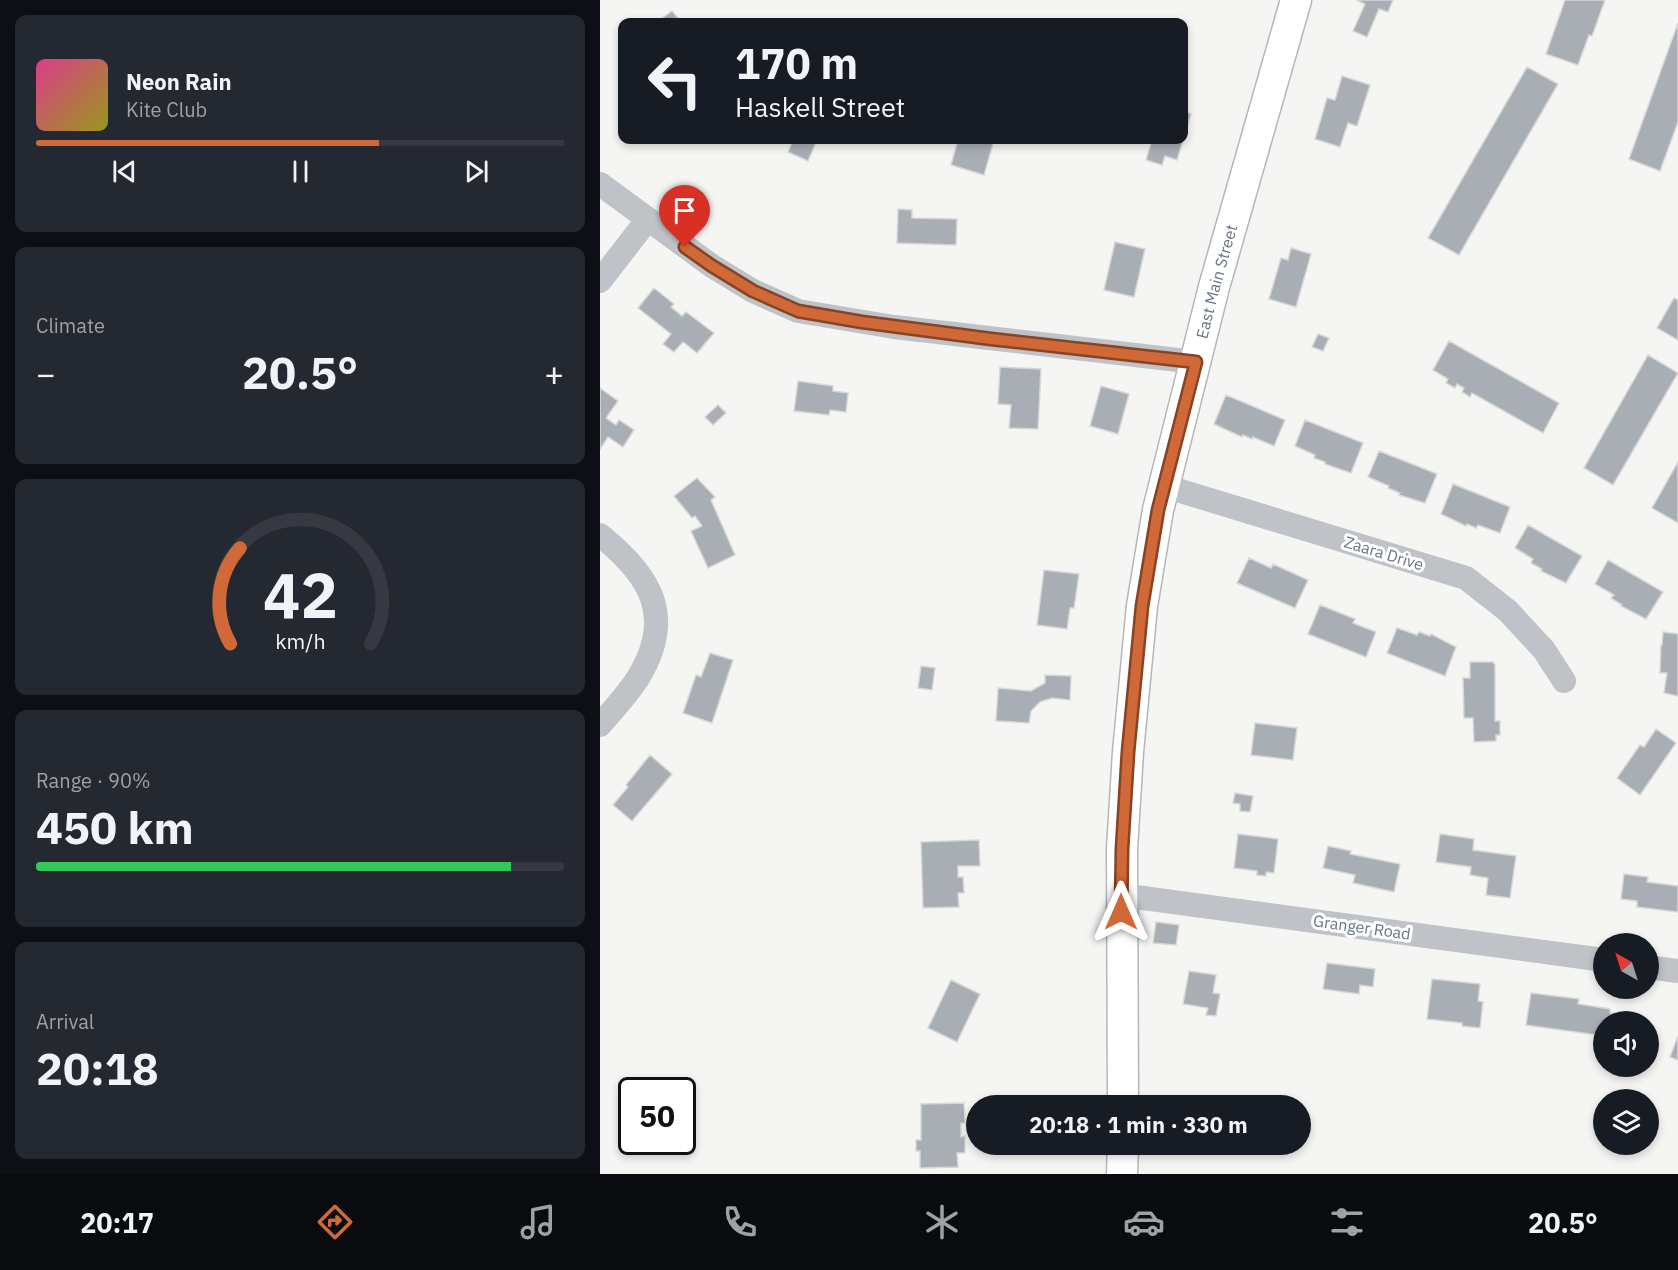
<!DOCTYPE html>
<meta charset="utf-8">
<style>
:root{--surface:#171b24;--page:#242831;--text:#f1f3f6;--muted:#9ea1a6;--line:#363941;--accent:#d06838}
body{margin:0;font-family:"IBM Plex Sans",sans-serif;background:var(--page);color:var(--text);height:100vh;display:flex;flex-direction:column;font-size:22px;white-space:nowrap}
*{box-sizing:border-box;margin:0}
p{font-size:20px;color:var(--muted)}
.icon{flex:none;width:33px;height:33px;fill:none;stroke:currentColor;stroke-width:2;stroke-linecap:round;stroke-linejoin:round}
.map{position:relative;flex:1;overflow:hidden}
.sheet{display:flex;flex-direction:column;gap:15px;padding:15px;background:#0d0f14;width:600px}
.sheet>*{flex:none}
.hud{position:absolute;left:18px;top:18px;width:570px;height:126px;border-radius:12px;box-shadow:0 3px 9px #0003;background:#171b24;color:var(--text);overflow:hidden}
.needle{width:39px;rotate:321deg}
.tools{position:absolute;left:993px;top:933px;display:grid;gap:12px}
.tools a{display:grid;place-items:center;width:66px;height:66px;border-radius:50%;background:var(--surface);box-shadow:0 3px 9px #0003;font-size:30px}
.speed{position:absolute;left:18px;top:1077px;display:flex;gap:12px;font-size:30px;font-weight:700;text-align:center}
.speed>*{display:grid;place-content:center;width:78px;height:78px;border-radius:50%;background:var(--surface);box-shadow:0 3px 9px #0003;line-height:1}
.speed .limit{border:3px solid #111;border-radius:9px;background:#fff;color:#111}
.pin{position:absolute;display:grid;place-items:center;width:51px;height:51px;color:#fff;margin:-62px -26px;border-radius:50% 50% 50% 0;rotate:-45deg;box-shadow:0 0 6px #0007}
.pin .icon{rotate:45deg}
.me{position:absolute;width:66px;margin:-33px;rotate:0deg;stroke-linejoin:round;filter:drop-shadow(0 0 4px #0008)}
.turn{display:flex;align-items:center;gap:21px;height:126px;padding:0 18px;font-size:27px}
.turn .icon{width:78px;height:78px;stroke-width:2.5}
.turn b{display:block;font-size:42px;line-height:51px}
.big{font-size:45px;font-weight:800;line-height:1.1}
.sheet .card{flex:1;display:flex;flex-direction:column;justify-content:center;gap:9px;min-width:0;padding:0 21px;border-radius:12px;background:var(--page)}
.sheet .dial{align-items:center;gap:0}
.dial svg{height:156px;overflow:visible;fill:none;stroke:var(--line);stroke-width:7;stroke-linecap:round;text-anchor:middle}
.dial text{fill:var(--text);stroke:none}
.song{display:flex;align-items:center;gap:18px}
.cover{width:72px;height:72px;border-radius:9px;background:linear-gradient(135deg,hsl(330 70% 55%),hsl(60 70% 35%))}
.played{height:6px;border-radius:3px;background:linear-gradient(90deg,var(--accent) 65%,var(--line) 65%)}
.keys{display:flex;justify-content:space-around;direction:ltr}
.heat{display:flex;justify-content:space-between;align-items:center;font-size:33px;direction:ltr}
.charge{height:9px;border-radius:4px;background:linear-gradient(90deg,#34c759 90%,var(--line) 0)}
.trip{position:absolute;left:366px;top:1095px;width:345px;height:60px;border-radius:30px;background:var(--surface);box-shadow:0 3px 9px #0003;font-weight:800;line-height:60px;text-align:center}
.tab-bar{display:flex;height:96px;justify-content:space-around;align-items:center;background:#090b0e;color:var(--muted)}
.tab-bar .icon{width:42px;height:42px}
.tab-bar .on{color:var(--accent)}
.tab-bar b{font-size:27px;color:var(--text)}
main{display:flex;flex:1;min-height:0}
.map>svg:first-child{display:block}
.building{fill:#a8aeb4;stroke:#d7d7d5;stroke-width:1.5}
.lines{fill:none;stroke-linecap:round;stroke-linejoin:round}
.major-casing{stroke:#b3b6ba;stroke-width:33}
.minor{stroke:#bfc2c6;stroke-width:24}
.major{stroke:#fff;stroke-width:30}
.route-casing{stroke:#874424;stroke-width:15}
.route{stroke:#d06838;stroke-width:10}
.labels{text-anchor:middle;stroke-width:6;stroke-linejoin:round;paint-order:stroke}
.street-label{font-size:16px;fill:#687481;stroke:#fff}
</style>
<main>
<section class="sheet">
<div class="card">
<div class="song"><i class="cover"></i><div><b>Neon Rain</b><p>Kite Club</p></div></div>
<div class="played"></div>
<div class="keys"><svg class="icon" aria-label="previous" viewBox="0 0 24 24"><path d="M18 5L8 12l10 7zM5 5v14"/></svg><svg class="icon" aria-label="pause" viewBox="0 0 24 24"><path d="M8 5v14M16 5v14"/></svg><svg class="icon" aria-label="next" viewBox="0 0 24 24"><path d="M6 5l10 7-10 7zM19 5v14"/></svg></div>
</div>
<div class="card"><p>Climate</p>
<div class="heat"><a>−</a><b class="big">20.5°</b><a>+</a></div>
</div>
<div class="card dial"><svg viewBox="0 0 100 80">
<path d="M14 69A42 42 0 1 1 86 69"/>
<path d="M14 69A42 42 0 0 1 19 20" stroke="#d06838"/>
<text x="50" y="56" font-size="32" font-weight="700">42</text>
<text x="50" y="72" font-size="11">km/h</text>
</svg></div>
<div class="card"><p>Range · 90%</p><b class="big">450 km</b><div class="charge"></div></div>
<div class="card"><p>Arrival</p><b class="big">20:18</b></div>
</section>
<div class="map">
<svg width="1078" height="1174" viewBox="0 0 1078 1174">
<rect width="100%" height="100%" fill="#f5f6f3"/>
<path class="building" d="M756,0H793L788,12L779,9L767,37L753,31L765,4Z
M965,0H1005L992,36L989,35L978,65L946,54Z
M72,11L81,22H57Z
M1078,23V122L1060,171L1029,159Z
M927,67L958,84L859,255L828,238Z
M742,76L770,85L757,126L748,123L740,147L715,139L727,98L735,100Z
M584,111L591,114L584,138Z
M193,140H217L208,161L188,152Z
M358,140H394L384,175L351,165Z
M552,140H583L577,160L565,156L562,165L546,160Z
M298,209L312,210V218L357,219L356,245L297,243Z
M515,242L545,249L534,297L504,290Z
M691,248L711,254L696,307L669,299L681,258L688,260Z
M54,288L74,304L71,307L82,316L86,312L114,333L97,353L83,342L74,352L63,344L71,334L38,308Z
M1074,298L1078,300V340L1057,328Z
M718,334L729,338L723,351L712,347Z
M849,341L959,403L943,433L872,393L870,397L862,392L864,388L857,384L855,388L846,383L848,379L833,370Z
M1048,355L1078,373L1013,485L984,468Z
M400,367L441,369L438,429L409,428L411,405L398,404Z
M198,381L233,386V391L248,393L246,412L230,410L229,415L194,411Z
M501,386L529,394L518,434L490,426Z
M0,388L18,401L6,418L16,425L19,420L34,430L23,447L8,437L0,449Z
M626,395L685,420L674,446L653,437L652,439L643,435L642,437L614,424Z
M118,405L126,413L113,425L105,417Z
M705,420L763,443L751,473L725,464V462L714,458L715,455L695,446Z
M779,451L837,474L825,503L799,495L800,493L788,488L789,486L768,477Z
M1078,462V523L1052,508Z
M97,478L115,497L111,500L135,555L108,568L91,531L102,526L95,516L92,518L74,496Z
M853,484L910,507L900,533L878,525L876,528L867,524L866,526L841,514Z
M928,525L982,556L966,583L941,571L942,569L931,563L933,559L915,548Z
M649,558L671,568L673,564L708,580L695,608L637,583Z
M1008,560L1063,592L1046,619L1021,606L1022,605L1011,598L1014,595L995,584Z
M444,570L479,574L474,608H470L467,629L437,625Z
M720,605L755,619L753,623L776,632L766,657L708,634Z
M797,628L817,635L819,632L830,636L831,634L856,647L845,676L787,653Z
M1063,632L1078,634V696L1064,693L1067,673H1060L1061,645H1062Z
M110,653L133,660L112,723L83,713L96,675L101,677Z
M870,662H893L895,665V721H900V735H896V741L874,742L873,718H864L863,678H870Z
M321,666L335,668L332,690L318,688Z
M445,675L471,676L470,700L452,698L440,702L431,711L429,723L396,721L398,688L431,691L445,683Z
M655,723L697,728L693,760L651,755Z
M1056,729L1076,743L1040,795L1017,778L1040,745L1044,747Z
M50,755L72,774L32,821L13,805L28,787L26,785Z
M635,793L653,796L650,812L640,811V804L633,803Z
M638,834L678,839L674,873L666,872V876L657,875V871L634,868Z
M840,834L874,839L873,850L916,856L910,898L886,895L888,878L870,875L871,867L836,862Z
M379,840L380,866H358V877H363L364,893H358L359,907L323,908L321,842Z
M728,846L751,851L750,854L800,864L794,892L753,883L755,875L723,868Z
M1024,874L1048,877L1047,882L1078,886V912L1037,907V901L1021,899Z
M556,922L579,925L576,945L553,943Z
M727,963L775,969L773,987L760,985L759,994L723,989Z
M589,971L616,975L613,993L620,994L616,1016L606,1015L608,1008L583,1004Z
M832,979L880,984L878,1001L883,1002L880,1028L862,1026V1023L827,1019Z
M351,980L380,994L357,1042L328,1028Z
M931,993L979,999L978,1004L1010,1009V1013L1025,1015L1024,1022H1004V1036L926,1025Z
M1078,1036V1060L1070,1057Z
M364,1103L365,1123H361V1137L365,1136V1153H357L358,1167L320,1168V1151H316V1140H321V1104Z"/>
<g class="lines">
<g class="major-casing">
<g id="major">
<path id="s1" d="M523,1106L522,849L528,752L542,606L558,510L614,287L696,0"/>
<path d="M522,1174L523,1144"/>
</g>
</g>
<path class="minor" d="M0,184L112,266L153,291L198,311L294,327L595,362
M0,281L48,219
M564,486L866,578L908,611L944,650L964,681
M0,535C50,575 76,616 38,678C27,695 13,710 0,725
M521,895L1004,960
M1048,967L1078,971"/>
<use href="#major" class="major"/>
</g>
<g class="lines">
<g class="route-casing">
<path id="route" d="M85,247L112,266L153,291L198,311L262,322L391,339L596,362L558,510L542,606L528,752L522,849L521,912"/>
</g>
<use href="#route" class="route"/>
</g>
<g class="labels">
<g class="street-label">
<text dy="6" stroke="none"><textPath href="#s1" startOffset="834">East Main Street</textPath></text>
<text transform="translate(784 553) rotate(17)" y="6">Zaara Drive</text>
<text transform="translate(762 927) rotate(8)" y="6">Granger Road</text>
</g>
</g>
</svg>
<div class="tools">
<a><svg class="needle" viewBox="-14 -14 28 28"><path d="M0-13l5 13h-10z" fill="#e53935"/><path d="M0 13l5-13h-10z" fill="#9ea1a6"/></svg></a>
<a><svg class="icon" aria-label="sound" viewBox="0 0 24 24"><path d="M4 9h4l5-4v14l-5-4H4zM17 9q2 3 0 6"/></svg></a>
<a><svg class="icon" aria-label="layers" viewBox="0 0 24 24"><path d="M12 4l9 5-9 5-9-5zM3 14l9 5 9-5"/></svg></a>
</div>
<div class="speed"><div class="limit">50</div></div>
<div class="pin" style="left:85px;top:247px;background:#d93025"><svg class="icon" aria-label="arrive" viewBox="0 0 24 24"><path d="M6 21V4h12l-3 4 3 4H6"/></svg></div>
<svg class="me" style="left:521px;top:912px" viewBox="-20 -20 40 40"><path d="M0-17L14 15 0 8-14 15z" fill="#d06838" stroke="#fff" stroke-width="4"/></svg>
<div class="trip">20:18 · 1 min · 330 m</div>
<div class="hud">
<div class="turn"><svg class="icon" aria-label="left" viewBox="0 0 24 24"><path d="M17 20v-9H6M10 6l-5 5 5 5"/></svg><div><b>170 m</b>Haskell Street</div></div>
</div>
</div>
</main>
<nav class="tab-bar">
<b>20:17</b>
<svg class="icon on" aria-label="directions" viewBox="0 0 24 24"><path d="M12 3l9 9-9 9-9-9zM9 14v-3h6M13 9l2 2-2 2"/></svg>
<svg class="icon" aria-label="music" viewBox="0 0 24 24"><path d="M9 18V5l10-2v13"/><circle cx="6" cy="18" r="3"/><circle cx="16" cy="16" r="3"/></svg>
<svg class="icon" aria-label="phone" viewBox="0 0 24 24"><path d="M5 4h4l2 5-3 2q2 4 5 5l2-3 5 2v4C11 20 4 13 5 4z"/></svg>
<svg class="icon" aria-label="climate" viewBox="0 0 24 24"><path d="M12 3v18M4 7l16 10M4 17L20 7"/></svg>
<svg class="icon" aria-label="car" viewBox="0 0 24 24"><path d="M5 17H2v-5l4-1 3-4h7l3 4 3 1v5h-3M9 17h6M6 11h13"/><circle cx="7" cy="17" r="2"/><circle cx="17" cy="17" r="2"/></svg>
<svg class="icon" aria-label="filters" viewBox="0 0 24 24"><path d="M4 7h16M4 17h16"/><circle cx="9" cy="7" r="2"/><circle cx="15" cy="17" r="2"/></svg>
<b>20.5°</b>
</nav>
